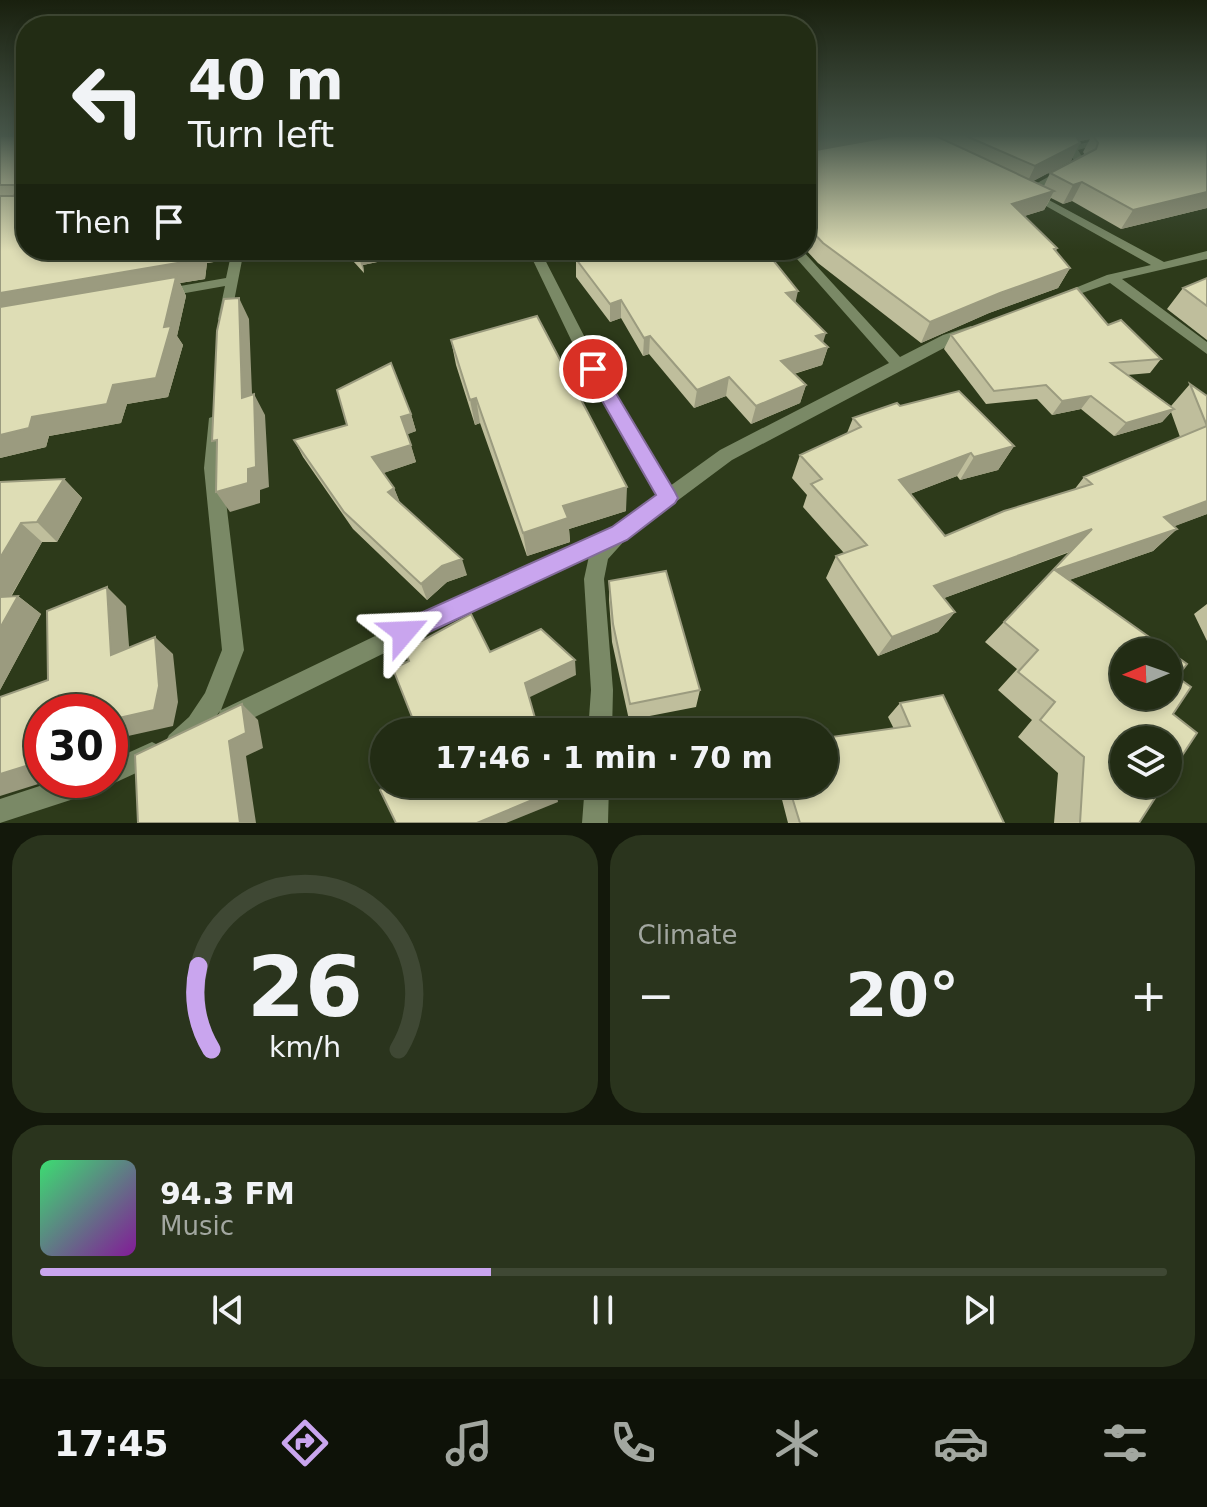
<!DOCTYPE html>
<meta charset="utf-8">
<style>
:root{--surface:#222c14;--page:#2a341d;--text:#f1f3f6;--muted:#a2a7a0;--line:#3f4834;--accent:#c9a5ee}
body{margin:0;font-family:"DejaVu Sans",sans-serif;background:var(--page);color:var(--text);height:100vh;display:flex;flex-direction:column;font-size:30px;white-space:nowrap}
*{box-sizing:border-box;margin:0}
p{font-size:26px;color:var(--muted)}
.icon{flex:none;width:44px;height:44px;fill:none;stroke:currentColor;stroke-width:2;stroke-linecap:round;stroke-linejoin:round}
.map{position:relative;height:823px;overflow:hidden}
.panel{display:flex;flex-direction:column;gap:12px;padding:12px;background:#13180b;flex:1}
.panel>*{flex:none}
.banner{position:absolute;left:16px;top:16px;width:800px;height:244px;border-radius:32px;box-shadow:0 4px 12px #0003,0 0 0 2px var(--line);background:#222c14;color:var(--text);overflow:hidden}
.needle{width:52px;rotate:268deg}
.controls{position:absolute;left:1110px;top:638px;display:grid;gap:16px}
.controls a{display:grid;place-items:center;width:72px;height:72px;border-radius:50%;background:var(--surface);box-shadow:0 4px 12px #0003,0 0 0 2px var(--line);font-size:40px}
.speed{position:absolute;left:24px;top:694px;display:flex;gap:16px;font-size:40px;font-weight:700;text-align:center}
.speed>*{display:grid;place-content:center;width:104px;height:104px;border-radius:50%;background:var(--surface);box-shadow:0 4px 12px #0003,0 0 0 2px var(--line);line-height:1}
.speed .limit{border:12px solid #d22;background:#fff;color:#111}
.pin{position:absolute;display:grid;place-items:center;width:68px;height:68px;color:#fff;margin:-34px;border:4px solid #fff;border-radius:50%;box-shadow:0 2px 8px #0007}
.me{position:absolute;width:88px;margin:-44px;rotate:64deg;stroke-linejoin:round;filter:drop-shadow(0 0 6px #0008)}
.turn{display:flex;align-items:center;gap:28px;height:168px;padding:0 40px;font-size:36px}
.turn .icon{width:104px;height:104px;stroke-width:2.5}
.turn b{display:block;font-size:56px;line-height:68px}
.then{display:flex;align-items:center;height:76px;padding:0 40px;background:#0003;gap:16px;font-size:30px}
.big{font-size:60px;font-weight:700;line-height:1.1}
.panel .card{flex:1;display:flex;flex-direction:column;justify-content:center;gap:12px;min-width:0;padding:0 28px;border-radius:32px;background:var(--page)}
.panel .dial{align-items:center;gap:0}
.dial svg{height:208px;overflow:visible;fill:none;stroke:var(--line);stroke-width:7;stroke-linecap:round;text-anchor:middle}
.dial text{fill:var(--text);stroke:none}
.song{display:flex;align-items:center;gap:24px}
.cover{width:96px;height:96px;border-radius:12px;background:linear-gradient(135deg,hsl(140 70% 55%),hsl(290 70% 35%))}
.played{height:8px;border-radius:4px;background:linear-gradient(90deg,var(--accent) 40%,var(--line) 40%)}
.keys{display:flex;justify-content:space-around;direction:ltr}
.heat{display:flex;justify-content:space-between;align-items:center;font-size:44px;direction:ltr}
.panel .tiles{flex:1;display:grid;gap:12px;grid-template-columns:1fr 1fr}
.card:last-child{grid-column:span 2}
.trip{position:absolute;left:370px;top:718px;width:468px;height:80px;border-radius:40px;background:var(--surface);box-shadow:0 4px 12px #0003,0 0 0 2px var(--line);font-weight:700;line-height:80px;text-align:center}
.dock{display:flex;height:128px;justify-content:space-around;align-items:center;background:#0e1208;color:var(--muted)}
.dock .icon{width:56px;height:56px}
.dock .active{color:var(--accent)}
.dock b{font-size:36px;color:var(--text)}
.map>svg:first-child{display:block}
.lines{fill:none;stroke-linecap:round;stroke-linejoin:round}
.street{fill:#7a8966;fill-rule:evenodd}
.wall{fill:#bfbe9c;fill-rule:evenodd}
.shaded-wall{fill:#9b9b7f}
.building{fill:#deddb5;stroke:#9b9b7f;stroke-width:2;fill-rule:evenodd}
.route{fill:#c9a5ee;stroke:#836b9b;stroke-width:2}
</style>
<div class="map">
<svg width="1207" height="823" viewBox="0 0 1207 823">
<rect width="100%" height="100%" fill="#2d3a1a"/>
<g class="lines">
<path class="street" d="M1113,136H1129L1078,150L1086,163L1085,165L1034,192L1164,262L1207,251V259L1122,279L1207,342V354L1110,283L1060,301L1053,297L1107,275L1151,265L1021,192L1075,162L1067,149L1068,147Z
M232,250H244L230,322H220L218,319L225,286L163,297L156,293L163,289L226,278Z
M528,250H540L601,369L670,486L720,450L889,363L789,250H802L900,357L943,335L971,326L978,330L732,460L626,539L608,559L604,579L613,690L612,732H588L591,690L584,579L589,556L439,626L237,726L229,730L221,726L217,718L220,711L196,743L177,755L169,751L165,743L169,735L189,717L205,693L222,650L204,468L209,418L215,416L223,422L222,468L244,650L221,710L425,612L611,529L657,495L585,369Z
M152,742L160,746L164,754L160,762L110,785L106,783L104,789L95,792L0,823V799L58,780H110V761Z
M585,784H609L608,823H582Z"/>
</g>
<path class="wall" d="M0,136H26V250H231L227,260L207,263L205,279L180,283L186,296L177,336L183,345L168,397L127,404L121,423L49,436L46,447L0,458Z
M806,136H1207V208L1121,229L1072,201L1063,204L1051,198L1044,210L1024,216L1057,248L1056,251L1070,268L1058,288L989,313L921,343L818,263L806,250ZM1090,139L1083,152L1085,155L1050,173L1044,186L1033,181L1071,161L1079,141Z
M343,250H434L363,265L364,273Z
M578,250H765L795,302L823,343L828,347L822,365L794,374L806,385L800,403L751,424L726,396L694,408L649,354L643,356L621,318L610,322L576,277V259L584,258Z
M1207,278V340L1167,309L1183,288Z
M951,335L1161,359L1150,373L1127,375L1171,406L1190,384L1207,396V514L1174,526L1177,529L1153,551L1069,580L1177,677L1173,714L1139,823H1054L1058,773L1018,737L1032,720L998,690L1017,669L985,642L1070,552L944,598L955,612L938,632L878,656L826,578L836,556L844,553L803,507L807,495L792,478L800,455L847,433L853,418L900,406L1014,446L998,470L960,480L957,476L910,494L945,536L1074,490L1084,477L1180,437L1171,412L1162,422L1114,436L1081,409L1052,415L1037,399L986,404L944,349Z
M451,340L626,511L569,529L570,542L527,556L480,423L475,425L456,365Z
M411,414L416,431L407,434L416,462L383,473L394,488L400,503L467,575L447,582L427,600L353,529L303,457L294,440L347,425Z
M64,479L82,498L57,542H42L11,597L18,596L41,614L0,690V482Z
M609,581L700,690L696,707L629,720L612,642L609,600Z
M1207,604V641L1194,614Z
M900,703L1004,823H788L778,784H824L894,729L888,717Z"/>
<path class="shaded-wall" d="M831,136H903L806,158L808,140Z
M1071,136H1091L1090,139L1067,144Z
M1080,143L1071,161L1026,185L1035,166Z
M1082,182L1072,201L1063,204L1073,185Z
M1054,191L1044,210L1002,223L1012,204Z
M1207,192V208L1121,229L1133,210Z
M197,250H231L227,260L207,263L205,279L180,283L186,296L177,336L183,345L168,397L127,404L121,423L49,436L46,447L0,458V435L32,417L113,385L0,314V293Z
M242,250H339L316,255L314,250L246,258Z
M358,250H434L363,265L364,273L358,255Z
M1070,268L1058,288L989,313L921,343L930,322L1000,293Z
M798,291L794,309L786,293Z
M239,298L249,319L253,418L242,398Z
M621,300V318L610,322V304Z
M826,333L821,349L828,347L822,365L776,379L781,361L816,336Z
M650,336L649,354L643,356L644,338Z
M729,377L726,396L694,408L697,390Z
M806,385L800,403L751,424L756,406Z
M254,394L265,415L269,487L260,490V503L230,512L216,492L248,469Z
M1091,396L1081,409L1052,415L1062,401Z
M476,398L480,423L475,425L470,400Z
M1174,409L1162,422L1114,436L1126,423Z
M411,414L416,431L406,435L401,417Z
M411,445L416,462L378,475L372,457Z
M1014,446L998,470L960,480L974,457Z
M971,453L957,476L887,503L899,480Z
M64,479L82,498L57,542L37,522Z
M627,487L626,511L569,529L570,542L527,556L523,533L563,506Z
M394,488L401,505L388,492Z
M1207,501V514L1141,539L1164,517Z
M21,523L42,542L0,615V558Z
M1092,529L1071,551L920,607L934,586Z
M1177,529L1153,551L1035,592L1055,570Z
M462,559L467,575L447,582L427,600L421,584L442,566Z
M107,587L126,606L131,672L111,655Z
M18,596L41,614L0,690V628Z
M955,612L938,632L878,656L892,637Z
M155,637L173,654L178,702L173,726L110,740V720Z
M575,660L576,675L528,698L525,683Z
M242,704L258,720L263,748L246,756L256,823H240L229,741Z
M42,761V780H51L0,796V774Z
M556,790L558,802L506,823H477Z"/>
<path class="building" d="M0,136H26V250H197L195,260L0,293V196H14L17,188L14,185H0Z
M806,136H831L808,140L807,148L811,151L893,136H936L1054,191L1012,204L1057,248L1054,249L1070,268L1000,293L930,322L823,243L809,228H806Z
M966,136H1076L1080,143L1035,166Z
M1093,136H1207V192L1133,210L1082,182L1073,185L1050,173L1096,149L1098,143Z
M591,250H765L798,291L786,293L826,333L816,336L828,347L781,361L806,385L756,406L729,377L697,390L650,336L644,338L621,300L610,304L576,259L595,255Z
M176,277L164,327L171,326L156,378L113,385L107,404L32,417L29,428L0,435V307Z
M1207,278V306L1183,288Z
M1077,288L1108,325L1121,320L1161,359L1111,363L1174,409L1126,423L1091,396L1062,401L1046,385L994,391L951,335Z
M239,298L242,398L254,394L256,467L248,469V483L216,492L217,440L212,441L217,331L224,299Z
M537,316L627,487L563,506L568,518L523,533L476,398L470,400L451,340Z
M391,363L411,414L401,417L411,445L372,457L394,488L388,492L462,559L442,566L421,584L344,512L294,440L347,425L337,390Z
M1190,384L1207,396V501L1164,517L1177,529L1055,570L1187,664L1177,677L1191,687L1173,714L1197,733L1168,777V740H1124V784H1164L1139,823H1080L1084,757L1040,720L1055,702L1018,672L1038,650L1004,622L1092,529L934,586L955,612L892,637L836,556L867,545L811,484L822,479L800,455L861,427L853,418L897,403L900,406L959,391L1014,446L974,457L971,453L899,480L945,536L1004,511L1092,484L1084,477L1207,426ZM1124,652H1168V696H1124Z
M64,479L37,522L21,523L0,558V482Z
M666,571L700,690L630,704L613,624L609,581Z
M107,587L111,655L155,637L159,686L154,710L110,720V712H42V761L0,774V697L48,680L47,611Z
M18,596L0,628V597Z
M471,614L490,652L541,629L575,660L525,683L539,732H418L393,669L409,661L405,650Z
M943,695L1004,823H800L788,784H824V738L910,726L900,703Z
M242,704L246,733L229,741L240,823H138L135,755Z
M388,784H554L556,790L477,823H396L380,790Z"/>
<linearGradient id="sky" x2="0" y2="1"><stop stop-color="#19200e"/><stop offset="0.54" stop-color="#465549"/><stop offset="1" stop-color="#465549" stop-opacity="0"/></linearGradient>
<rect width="1207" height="251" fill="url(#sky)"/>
<path class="route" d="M593,363L599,365L675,492L678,498L675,503L627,540L412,640L404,644L396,640L392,632L396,624L612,527L656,495L584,369Z"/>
</svg>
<div class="controls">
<a><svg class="needle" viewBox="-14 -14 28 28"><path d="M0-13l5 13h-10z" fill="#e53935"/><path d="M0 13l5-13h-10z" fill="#a2a7a0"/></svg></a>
<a><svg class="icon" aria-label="layers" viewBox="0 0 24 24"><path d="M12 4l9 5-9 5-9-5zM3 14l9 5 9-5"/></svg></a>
</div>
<div class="speed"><div class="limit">30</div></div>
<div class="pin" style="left:593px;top:369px;background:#d93025"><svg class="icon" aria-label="arrive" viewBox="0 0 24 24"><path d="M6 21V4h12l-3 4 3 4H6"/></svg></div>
<svg class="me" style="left:404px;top:632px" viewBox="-20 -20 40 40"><path d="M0-17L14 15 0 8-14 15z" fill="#c9a5ee" stroke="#fff" stroke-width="4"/></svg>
<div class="trip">17:46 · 1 min · 70 m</div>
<div class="banner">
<div class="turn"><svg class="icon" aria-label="left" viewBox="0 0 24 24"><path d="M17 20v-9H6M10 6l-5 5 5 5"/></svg><div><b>40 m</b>Turn left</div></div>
<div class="then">Then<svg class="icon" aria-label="arrive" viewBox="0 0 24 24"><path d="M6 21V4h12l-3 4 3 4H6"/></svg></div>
</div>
</div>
<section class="panel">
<div class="tiles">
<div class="card dial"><svg viewBox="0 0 100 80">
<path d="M14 69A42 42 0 1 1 86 69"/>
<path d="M14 69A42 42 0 0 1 9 37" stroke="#c9a5ee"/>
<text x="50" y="56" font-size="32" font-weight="700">26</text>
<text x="50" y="72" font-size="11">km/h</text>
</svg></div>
<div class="card"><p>Climate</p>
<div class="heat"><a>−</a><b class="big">20°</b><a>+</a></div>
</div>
<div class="card">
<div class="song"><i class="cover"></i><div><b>94.3 FM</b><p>Music</p></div></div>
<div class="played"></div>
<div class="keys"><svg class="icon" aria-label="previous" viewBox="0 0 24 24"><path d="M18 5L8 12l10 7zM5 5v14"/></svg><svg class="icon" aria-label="pause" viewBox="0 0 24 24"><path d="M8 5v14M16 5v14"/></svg><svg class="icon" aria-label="next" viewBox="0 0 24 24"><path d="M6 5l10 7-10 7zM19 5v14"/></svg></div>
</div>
</div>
</section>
<nav class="dock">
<b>17:45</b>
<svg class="icon active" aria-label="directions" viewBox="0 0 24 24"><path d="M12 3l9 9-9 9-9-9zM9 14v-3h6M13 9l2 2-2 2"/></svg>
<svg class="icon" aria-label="music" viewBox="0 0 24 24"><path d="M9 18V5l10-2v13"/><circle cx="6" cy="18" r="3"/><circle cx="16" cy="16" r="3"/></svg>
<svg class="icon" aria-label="phone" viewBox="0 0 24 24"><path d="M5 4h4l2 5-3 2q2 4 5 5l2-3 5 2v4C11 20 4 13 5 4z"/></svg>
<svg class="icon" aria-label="climate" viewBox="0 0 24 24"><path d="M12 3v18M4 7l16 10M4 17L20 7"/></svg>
<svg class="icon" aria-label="car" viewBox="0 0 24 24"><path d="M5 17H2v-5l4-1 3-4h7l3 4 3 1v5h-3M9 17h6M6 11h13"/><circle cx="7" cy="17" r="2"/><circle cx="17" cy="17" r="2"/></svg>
<svg class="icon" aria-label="filters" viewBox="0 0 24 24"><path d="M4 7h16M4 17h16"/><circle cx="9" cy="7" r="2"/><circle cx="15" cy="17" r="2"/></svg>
</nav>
